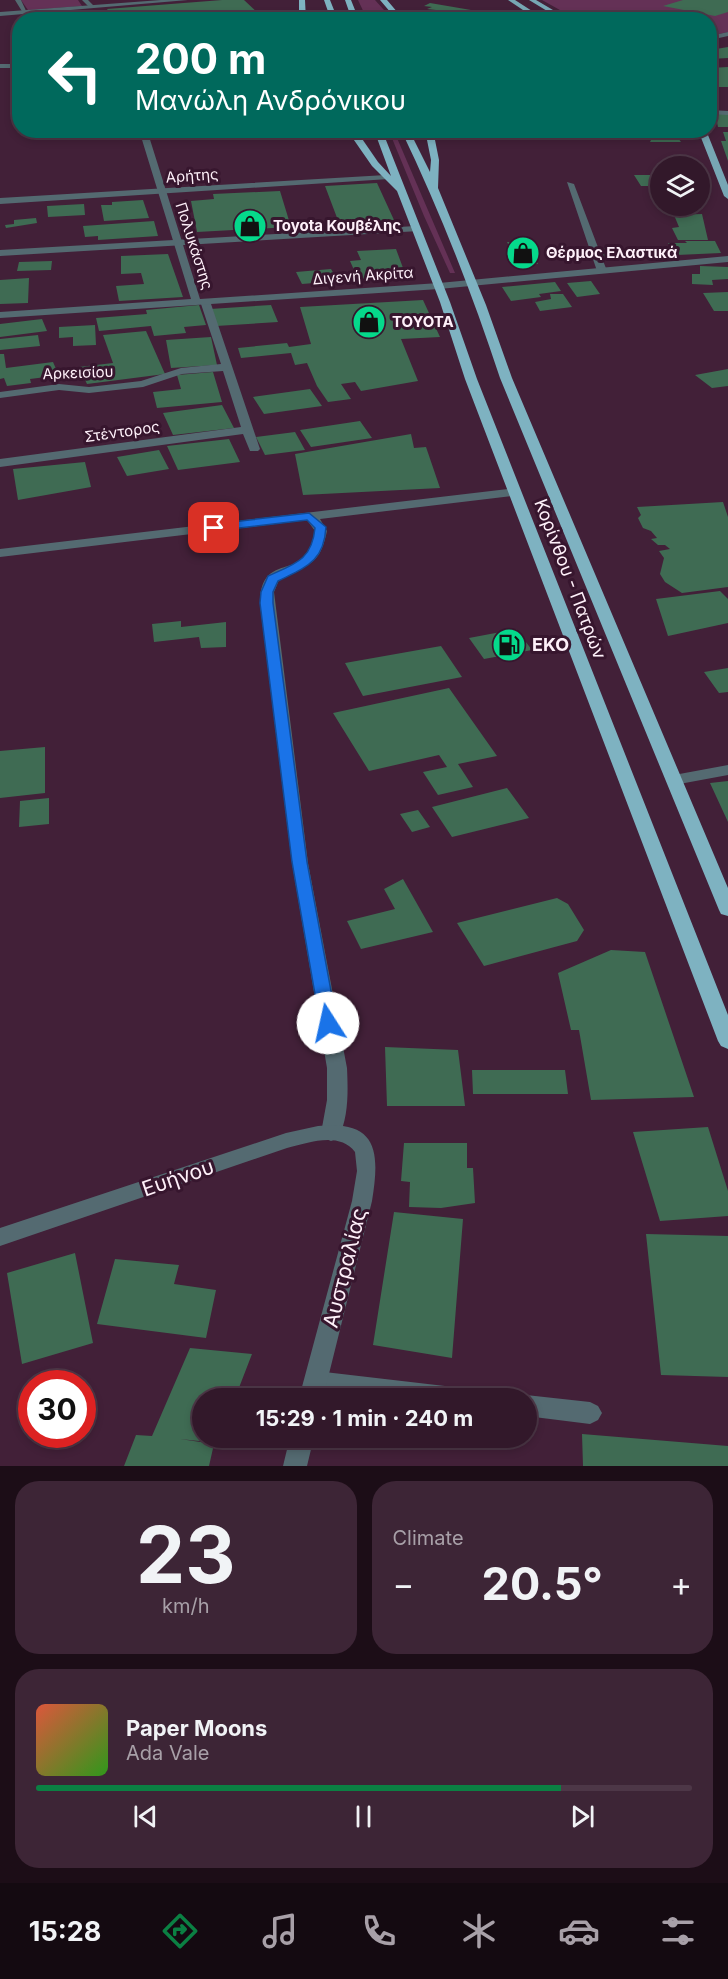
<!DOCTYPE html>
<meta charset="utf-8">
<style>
:root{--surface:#32182a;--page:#3d2536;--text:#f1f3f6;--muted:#a8a0a8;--line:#4d3747;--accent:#0b8043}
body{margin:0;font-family:Inter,sans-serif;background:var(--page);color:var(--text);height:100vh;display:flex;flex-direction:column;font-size:22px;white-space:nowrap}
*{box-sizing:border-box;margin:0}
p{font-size:20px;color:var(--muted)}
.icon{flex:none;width:33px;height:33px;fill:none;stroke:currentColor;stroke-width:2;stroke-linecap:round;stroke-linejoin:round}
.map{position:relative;height:1466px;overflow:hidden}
.drawer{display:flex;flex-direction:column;gap:15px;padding:15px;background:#1c0d17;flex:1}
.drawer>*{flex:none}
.guide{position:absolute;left:12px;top:12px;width:705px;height:126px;border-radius:24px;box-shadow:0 3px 9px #0003,0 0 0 2px var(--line);background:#00695c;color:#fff;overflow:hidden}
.controls{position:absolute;left:650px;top:156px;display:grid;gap:12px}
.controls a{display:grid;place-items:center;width:60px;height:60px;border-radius:50%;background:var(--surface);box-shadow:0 3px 9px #0003,0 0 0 2px var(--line);font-size:30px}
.speed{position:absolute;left:18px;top:1370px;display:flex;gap:12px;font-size:30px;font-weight:700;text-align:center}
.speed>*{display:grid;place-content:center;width:78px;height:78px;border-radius:50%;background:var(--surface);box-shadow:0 3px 9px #0003,0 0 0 2px var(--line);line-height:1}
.speed .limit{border:9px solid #d22;background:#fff;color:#111}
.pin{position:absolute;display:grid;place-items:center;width:51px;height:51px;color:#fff;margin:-26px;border-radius:12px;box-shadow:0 3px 9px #0006}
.me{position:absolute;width:66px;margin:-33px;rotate:350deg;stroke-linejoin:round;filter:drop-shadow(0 0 4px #0008)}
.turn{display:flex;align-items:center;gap:21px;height:126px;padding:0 24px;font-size:27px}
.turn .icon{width:78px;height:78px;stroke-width:2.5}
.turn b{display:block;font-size:42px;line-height:51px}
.big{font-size:45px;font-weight:700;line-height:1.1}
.drawer .tile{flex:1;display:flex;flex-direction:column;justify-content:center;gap:9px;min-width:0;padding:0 21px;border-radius:24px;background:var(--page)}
.drawer .dial{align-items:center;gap:0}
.dial b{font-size:78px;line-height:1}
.song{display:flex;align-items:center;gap:18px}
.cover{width:72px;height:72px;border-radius:9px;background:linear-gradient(135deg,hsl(10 70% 55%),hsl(110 70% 35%))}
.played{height:6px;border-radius:3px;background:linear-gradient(90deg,var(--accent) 80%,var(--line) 80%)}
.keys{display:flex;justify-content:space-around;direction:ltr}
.heat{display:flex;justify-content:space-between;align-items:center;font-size:33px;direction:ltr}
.drawer .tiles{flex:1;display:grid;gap:15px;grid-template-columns:1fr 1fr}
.tile:last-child{grid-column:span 2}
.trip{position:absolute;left:192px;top:1388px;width:345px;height:60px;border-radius:30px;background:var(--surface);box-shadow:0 3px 9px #0003,0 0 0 2px var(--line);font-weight:700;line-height:60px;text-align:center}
.menu{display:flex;height:96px;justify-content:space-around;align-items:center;background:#140a11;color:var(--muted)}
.menu .icon{width:42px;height:42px}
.menu .on{color:var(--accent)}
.menu b{font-size:27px;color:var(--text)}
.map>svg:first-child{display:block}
.green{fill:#643156}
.building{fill:#3f6b53}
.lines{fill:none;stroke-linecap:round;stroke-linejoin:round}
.minor{fill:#546a71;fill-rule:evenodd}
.tertiary{fill:#546a71;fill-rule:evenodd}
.primary{fill:#77a6b4;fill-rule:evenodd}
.trunk{fill:#7eb2c1;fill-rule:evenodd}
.route{fill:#1a73e8;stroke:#114b97;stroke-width:1.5}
.labels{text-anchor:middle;stroke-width:6;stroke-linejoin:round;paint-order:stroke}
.far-street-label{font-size:15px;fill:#fef0f9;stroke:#37162e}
.far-poi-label{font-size:15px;font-weight:bold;fill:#fef0f9;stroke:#37162e;text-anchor:start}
.street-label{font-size:18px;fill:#fef0f9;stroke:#37162e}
.poi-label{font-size:18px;font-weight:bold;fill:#fef0f9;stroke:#37162e;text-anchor:start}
.near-street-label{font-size:21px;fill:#fef0f9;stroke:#37162e}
</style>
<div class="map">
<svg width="728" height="1466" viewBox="0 0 728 1466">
<rect width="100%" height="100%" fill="#422038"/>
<path class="green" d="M21,0H78L82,6L28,10Z
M358,0H375L392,19H367Z
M542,0H728V32L710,36V20L576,19Z
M389,131H394L455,273H450L424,216Z"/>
<path class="building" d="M222,0H244L260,15L205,20H115L107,9Z
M683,0H728V12L715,16L663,6Z
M430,3L471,10L466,12L477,14L471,16L479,17L464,20L434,15L436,14L430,13L436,10L427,9L432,7L424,6Z
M728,47V58L710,59V50Z
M728,67V87H710V79H719L710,78V68Z
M715,113L728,114V127H718Z
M723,132H728V161L721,141H726Z
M675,134L681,142H650L652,138H643L642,135Z
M634,175H660V186H641Z
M377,183L394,220L339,223L325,186Z
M280,191L291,227L197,232L191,201L214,199L213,194Z
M143,200L149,218L104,221L101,205H112V202Z
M84,204L85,215L48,217L47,206Z
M702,214L708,240H678L672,228L679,227L674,215Z
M36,218L37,223L6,228L5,225L14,224V220Z
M154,221L158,236L98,240V236L85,237L83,226Z
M685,241H715L721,253L677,255L668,243H687Z
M507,242H528L538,264L519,265Z
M661,247L666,254L631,256L626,249Z
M600,248H621L629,259L605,260Z
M396,249L406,276L358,279L350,261L361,260L357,251Z
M168,254L183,297L119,301L116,286L144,284L141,273L121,274V256Z
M52,261L51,270L17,271L19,262Z
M700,266L728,267V279L712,280L713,285L692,284V274H700Z
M331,269L338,281L302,284L296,272Z
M29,278L28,303L0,304V280Z
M591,281L600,294L577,297L567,283Z
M555,282L561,291L539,294L541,297L511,301L502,287Z
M728,292V311H714L703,293Z
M550,294H563L572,307L540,311L535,302L551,299Z
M423,300L440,337L401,339L418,381L361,391L355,382L341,384L351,399L328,402L317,386L307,363L295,365L291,353L241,358L238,348L287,343L289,347L311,344L300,307Z
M199,305L206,325L184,327L186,333L154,336L151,326L99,331L96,318L147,314L146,310Z
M271,305L278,322L216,326L210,309Z
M42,319L47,331L0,337V324Z
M95,325L96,345L73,346V337L59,338V327Z
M146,331L165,374L87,384L79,367L113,363L103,335Z
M38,335L40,346L0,350V339Z
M211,337L217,365L171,368L166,340Z
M0,354H4L6,368L53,362L57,371L44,373L46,377L30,379L31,383L7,386L4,378L0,379Z
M728,369V386L712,388L695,375Z
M213,372L222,402L157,408L153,392L181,389L177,375Z
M310,389L322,406L264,414L253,397Z
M222,405L234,428L173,435L163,413Z
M360,421L372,438L311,447L300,430Z
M295,432L305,450L265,455L256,437Z
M411,434L414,448L426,447L440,488L303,495L295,454Z
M229,439L240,462L178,470L167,446Z
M159,450L169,469L127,476L117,457Z
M85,462L91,487L18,500L13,469Z
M723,502L728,517V587L682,593L665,582L660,574L664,558L659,551L670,549L665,545H658L651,539L657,538L651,531L643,528L638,518L641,515L637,507Z
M720,591L728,599V623L668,636L656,599Z
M181,621V627L226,622V647L201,648L199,637L154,642L152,624Z
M516,629L532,650L484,659L469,638Z
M441,646L462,677L363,696L345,663Z
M728,668V692L719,693L704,672Z
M449,688L497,756L458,764L473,787L438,795L423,772L447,767L439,755L369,771L333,713Z
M45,747V793L0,798V751Z
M728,781V822L710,783Z
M507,788L529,818L452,837L432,807Z
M49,798V824L19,827L20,801Z
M418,810L430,827L412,832L400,814Z
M403,879L433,932L361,949L347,921L395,909L384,889Z
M557,898L568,904L584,930L577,941L484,966L457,923Z
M611,950L645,952L694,1097L591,1100L579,1030H571L558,973Z
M385,1047L458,1050L465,1106H387Z
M472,1070H565L568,1094H473Z
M708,1127L728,1191V1216L660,1221L633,1132Z
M404,1143H467V1168H473L475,1203L441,1208L409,1207L410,1182L401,1181Z
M394,1212L463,1219L452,1358L373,1345Z
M646,1234L728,1236V1377L661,1375Z
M75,1253L93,1343L22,1364L7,1273Z
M115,1259L179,1265L174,1284L216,1290L206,1338L97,1324Z
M190,1348L252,1354L235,1398H202V1437H228L227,1444L180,1439L214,1444L209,1466H124L136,1435L152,1436Z
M582,1434L728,1446V1466H583Z"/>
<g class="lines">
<path class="minor" d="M15,0H21L27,13H23Z
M82,0H88L95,7L90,8Z
M0,64H20V68H0Z
M710,110L728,111V115L710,114Z
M386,175H389V179L0,204V198Z
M567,182L574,184L607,271L605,273L597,271Z
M416,226L419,227V231L0,256V250Z
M202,299L210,301L260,449L258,451H250L243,434L0,467V459L241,427L223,371L182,374L143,387L89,393L59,390L0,398V392L59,384L89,387L141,381L181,368L221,364L200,301Z
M516,488L520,489V495L320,519L327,531C318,572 306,560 279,580L274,592L308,863L347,1068C348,1090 349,1118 338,1138L331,1141L324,1138L321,1133L327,1100V1068L292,863L260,603C261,558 291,575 307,554C312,548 313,539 315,531L307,520L0,557V549Z
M728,765V775L674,785L666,780L674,775Z
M316,1371L462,1388L470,1391L474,1398H374L316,1391L308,1388L305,1381L308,1374Z
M526,1395L590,1402L598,1406L602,1413L598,1420L590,1424L526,1416V1398H518Z"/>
<path class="tertiary" d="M161,0H188L0,16V12Z
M728,32V36L710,40V36Z
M139,130H147L200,299L439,283L728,256V262L439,289L0,318V312L191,299Z
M318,1126C378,1120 380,1152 372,1201L323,1398H299L352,1201L357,1171L355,1152C339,1131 308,1143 287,1148L0,1246V1228L286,1133Z
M290,1437H314L307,1466H283Z"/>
<path class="primary" d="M508,0H515L546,20H538Z
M529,0H536L570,20H562Z
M698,130H706L728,185V199L724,196Z"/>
<path class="trunk" d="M299,0H305L306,20H299Z
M324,0H330L338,20H331Z
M345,0H351L359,20H352Z
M380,0H387L404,20H397Z
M347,130H356L378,162L391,176L374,130H382L450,302L477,379L728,1015V1049L721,1046L718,1041L465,379L440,302L397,191L372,166Z
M401,130H409L430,172L431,160L425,130H433L439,160L438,188L486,305L512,378L728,888V916L721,914L719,910L500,378C472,293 440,211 401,130Z"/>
</g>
<path class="route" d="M309,513L326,527C324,562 306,567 278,581L273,592V603L307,862L337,1023L334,1028H323L320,1023L292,862L260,603L261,592L268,576C295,564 312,560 315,528L307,520L214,531L208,528L214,524Z"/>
<defs>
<g id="shop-disc" transform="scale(1.725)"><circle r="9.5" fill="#05d98b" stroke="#37162e"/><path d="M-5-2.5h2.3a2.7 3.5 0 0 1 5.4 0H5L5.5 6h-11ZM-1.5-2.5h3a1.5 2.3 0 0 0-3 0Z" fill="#111"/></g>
<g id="fuel-disc" transform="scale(1.725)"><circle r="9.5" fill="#05d98b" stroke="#37162e"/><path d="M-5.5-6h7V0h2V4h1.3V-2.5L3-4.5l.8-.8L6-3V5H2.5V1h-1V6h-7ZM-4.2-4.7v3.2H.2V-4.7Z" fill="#111"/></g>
</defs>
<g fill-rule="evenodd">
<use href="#shop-disc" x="250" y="226"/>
<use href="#shop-disc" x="523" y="253"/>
<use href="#shop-disc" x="369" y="322"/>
<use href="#fuel-disc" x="509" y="645"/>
</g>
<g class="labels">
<g class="far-street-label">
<text transform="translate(192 176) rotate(-4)" y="5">Αρήτης</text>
<text transform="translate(194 246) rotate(72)" y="5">Πολυκάστης</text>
<text transform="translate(363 276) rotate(-4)" y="5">Διγενή Ακρίτα</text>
<text transform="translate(78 373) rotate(-2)" y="5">Αρκεισίου</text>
<text transform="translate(122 432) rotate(-8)" y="5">Στέντορος</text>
</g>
<g class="far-poi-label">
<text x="273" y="231">Toyota Κουβέλης</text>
<text x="546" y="258">Θέρμος Ελαστικά</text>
<text x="392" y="327">TOYOTA</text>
</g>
<g class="street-label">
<text transform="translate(570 579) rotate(69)" y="6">Κορίνθου - Πατρών</text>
</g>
<g class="poi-label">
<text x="532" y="651">EKO</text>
</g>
<g class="near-street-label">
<text transform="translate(178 1178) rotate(-19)" y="7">Ευήνου</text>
<text transform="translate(345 1268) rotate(-76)" y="7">Αυστραλίας</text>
</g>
</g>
</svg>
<div class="controls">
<a><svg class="icon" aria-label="layers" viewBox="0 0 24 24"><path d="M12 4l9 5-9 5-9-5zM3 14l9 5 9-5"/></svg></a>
</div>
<div class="speed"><div class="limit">30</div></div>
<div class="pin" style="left:214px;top:528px;background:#d93025"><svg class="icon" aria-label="arrive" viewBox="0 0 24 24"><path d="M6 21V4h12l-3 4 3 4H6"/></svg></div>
<svg class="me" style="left:328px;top:1023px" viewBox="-20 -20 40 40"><circle r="19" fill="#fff"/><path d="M0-13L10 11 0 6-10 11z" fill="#1a73e8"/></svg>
<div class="trip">15:29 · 1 min · 240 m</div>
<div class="guide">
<div class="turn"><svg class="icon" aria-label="left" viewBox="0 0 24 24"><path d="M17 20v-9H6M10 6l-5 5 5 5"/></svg><div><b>200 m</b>Μανώλη Ανδρόνικου</div></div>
</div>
</div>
<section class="drawer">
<div class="tiles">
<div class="tile dial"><b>23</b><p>km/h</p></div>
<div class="tile"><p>Climate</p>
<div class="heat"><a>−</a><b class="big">20.5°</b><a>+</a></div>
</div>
<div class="tile">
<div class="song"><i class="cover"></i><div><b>Paper Moons</b><p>Ada Vale</p></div></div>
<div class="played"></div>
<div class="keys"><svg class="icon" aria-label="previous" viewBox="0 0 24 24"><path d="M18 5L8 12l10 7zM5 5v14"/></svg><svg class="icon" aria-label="pause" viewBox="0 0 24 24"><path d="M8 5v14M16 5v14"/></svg><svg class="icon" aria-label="next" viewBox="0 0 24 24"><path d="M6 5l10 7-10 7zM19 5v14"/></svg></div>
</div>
</div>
</section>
<nav class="menu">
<b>15:28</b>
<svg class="icon on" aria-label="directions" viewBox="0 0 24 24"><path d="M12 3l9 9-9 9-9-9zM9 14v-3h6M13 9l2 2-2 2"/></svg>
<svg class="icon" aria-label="music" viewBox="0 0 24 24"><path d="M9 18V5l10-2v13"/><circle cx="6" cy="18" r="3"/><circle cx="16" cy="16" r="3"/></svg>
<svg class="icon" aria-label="phone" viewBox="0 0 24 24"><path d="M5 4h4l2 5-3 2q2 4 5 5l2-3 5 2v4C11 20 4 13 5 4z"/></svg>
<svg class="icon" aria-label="climate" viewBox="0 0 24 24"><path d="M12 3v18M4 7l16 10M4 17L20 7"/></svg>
<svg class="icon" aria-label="car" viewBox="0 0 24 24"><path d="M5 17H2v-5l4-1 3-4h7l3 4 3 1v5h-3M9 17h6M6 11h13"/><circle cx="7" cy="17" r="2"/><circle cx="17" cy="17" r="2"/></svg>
<svg class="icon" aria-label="filters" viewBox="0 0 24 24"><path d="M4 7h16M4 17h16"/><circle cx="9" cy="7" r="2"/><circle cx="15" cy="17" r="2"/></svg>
</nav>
